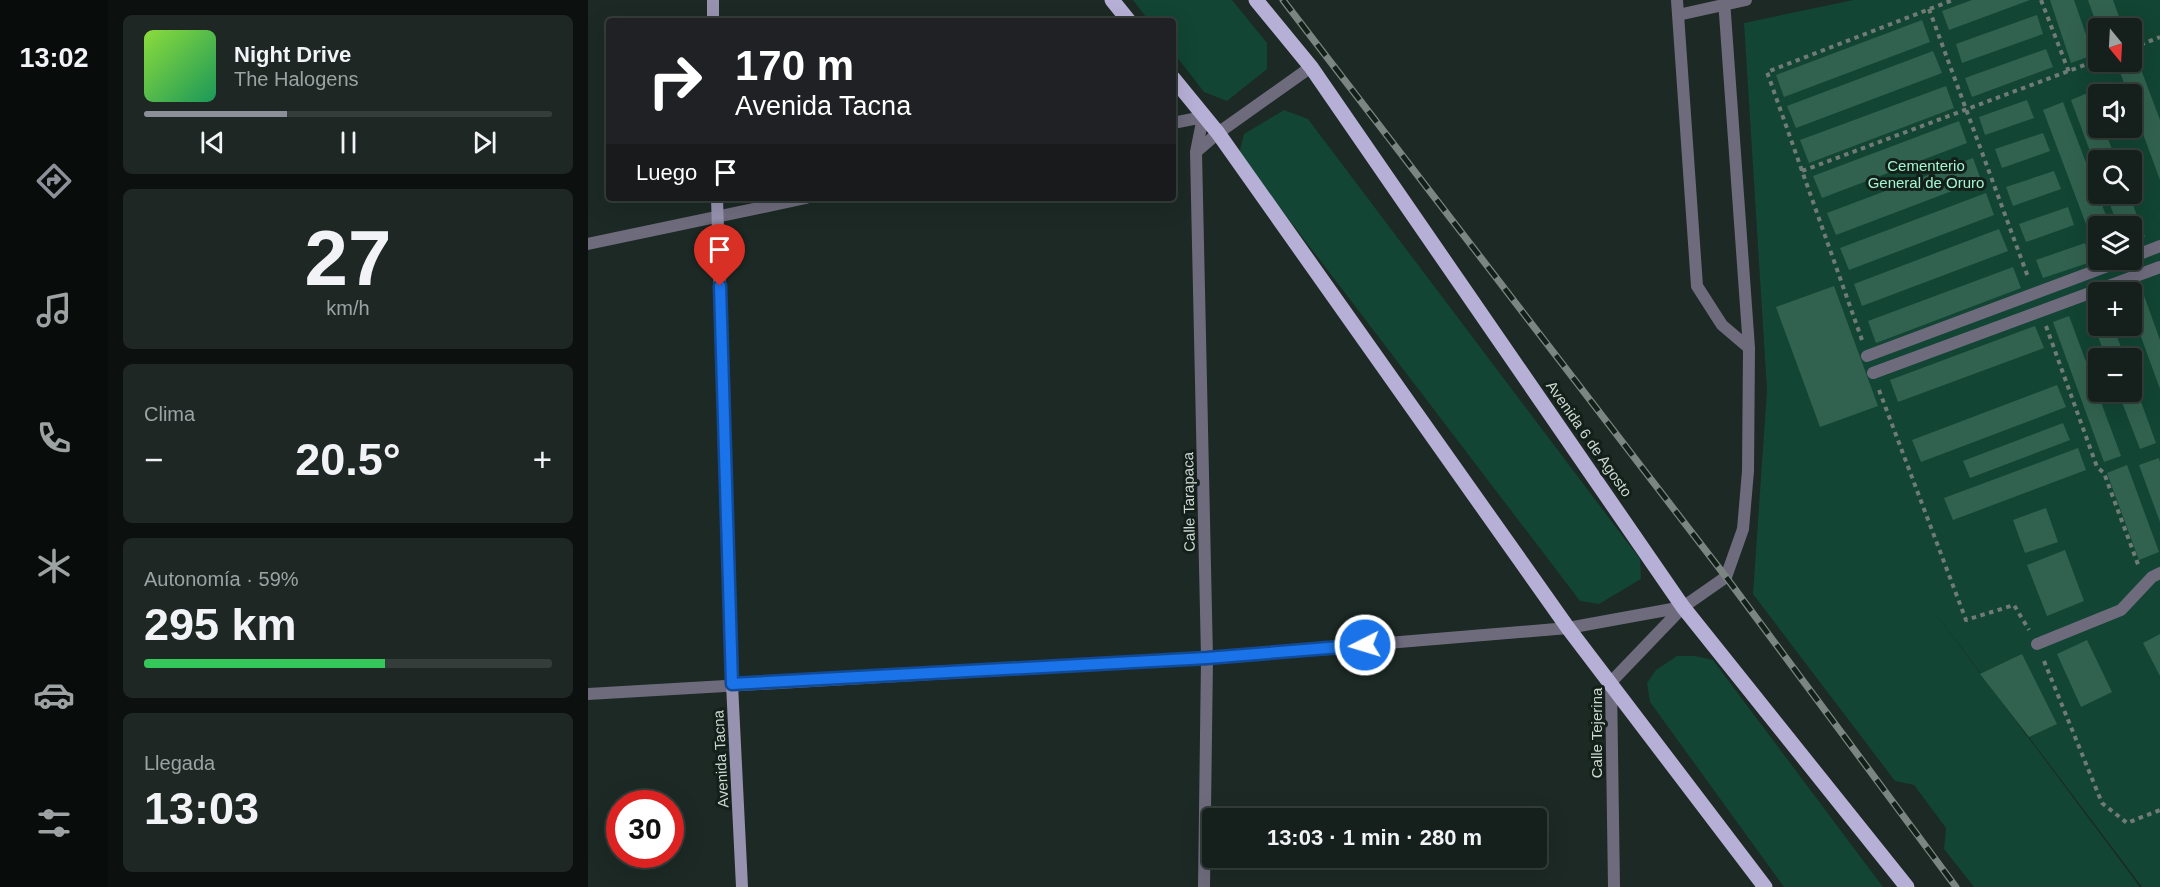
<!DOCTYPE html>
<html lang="es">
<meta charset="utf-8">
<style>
:root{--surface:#151f1b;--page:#1e2724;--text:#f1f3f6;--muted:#9da2a3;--line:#343d3a;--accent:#8c9099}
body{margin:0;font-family:Arial,sans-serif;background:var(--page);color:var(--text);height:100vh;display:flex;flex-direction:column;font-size:22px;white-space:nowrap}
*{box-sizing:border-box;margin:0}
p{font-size:20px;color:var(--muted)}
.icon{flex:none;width:33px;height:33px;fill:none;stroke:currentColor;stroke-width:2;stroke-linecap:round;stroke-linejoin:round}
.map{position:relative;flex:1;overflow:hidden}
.side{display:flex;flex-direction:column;gap:15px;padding:15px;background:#0c110f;width:480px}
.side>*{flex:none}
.hud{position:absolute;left:18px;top:18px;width:570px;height:183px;border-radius:6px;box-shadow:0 6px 24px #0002,0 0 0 2px var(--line);background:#202124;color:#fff;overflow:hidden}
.needle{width:39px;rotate:162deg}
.fabs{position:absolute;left:1500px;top:18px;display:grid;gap:12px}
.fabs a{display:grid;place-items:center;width:54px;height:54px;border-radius:6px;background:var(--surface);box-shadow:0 6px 24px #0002,0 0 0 2px var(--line);font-size:30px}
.speed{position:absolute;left:18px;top:790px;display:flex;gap:12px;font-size:30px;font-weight:700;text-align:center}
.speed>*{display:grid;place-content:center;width:78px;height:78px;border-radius:50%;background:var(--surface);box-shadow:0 6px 24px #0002,0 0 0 2px var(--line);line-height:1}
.speed .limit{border:9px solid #d22;background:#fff;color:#111}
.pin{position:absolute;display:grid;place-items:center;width:51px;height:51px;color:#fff;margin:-62px -26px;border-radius:50% 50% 50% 0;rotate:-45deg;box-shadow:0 0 6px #0007}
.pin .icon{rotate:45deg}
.me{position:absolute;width:66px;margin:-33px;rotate:265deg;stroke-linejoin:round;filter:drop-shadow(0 0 4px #0008)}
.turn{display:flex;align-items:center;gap:21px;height:126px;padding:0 30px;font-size:27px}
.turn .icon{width:78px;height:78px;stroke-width:2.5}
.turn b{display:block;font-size:42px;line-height:51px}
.then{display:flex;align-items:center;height:57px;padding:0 30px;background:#0003;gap:12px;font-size:22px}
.big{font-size:45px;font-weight:700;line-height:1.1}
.side .card{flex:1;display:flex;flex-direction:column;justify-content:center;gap:9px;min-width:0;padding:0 21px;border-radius:9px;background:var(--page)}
.side .dial{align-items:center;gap:0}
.dial b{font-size:78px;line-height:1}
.song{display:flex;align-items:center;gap:18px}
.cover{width:72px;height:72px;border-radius:9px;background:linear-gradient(135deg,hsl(90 70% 55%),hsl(150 70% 35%))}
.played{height:6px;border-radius:3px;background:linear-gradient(90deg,var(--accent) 35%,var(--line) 35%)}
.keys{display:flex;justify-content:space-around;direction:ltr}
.heat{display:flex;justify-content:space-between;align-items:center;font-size:33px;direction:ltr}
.charge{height:9px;border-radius:4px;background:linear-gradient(90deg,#34c759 59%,var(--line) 0)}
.trip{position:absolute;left:614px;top:808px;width:345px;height:60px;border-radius:6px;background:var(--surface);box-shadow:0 6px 24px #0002,0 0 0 2px var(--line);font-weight:700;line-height:60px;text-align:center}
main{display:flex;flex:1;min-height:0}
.tab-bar{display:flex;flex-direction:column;width:108px;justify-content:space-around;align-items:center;background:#080c0b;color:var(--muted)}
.tab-bar .icon{width:42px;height:42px}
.tab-bar .current{color:var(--accent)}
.tab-bar b{font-size:27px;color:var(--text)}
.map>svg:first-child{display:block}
.green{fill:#124533;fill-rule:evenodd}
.building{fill:#31624f}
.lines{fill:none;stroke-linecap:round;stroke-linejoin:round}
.path{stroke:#707b76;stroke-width:4;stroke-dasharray:4.5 4.5;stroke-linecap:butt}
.lane{stroke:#6e6b7d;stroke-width:12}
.street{stroke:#6e6b7d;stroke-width:12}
.secondary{stroke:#9792af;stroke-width:12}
.primary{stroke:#b7b0d6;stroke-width:15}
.rail-casing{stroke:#7b8581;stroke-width:7}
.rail{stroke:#13201a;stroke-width:4.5;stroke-dasharray:14;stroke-linecap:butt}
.route-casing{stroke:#114b97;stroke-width:15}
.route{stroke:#1a73e8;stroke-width:10}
.labels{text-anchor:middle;stroke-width:6;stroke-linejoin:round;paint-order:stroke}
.park-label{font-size:15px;fill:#a3f4d1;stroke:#13201a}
.street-label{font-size:15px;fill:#ced6d2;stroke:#13201a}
</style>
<main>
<nav class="tab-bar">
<b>13:02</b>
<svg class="icon current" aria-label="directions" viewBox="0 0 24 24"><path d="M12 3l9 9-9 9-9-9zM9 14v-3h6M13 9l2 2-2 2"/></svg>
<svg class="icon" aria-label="music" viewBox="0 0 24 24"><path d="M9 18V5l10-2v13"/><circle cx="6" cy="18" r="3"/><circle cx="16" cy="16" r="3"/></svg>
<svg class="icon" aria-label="phone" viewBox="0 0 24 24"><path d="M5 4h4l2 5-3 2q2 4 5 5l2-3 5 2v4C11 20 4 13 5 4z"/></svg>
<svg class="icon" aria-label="climate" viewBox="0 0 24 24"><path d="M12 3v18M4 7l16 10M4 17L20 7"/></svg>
<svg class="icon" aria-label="car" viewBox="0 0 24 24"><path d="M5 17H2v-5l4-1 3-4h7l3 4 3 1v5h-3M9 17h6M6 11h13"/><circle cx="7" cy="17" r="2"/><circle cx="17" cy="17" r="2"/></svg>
<svg class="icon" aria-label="filters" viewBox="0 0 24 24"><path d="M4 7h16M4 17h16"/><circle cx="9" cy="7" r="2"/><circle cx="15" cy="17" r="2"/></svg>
</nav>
<section class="side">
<div class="card">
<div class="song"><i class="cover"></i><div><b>Night Drive</b><p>The Halogens</p></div></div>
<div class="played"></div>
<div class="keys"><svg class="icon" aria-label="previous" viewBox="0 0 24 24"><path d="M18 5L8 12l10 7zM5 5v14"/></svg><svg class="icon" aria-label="pause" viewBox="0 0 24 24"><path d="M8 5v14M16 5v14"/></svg><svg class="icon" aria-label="next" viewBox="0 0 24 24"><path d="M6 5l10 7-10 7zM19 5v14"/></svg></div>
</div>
<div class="card dial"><b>27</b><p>km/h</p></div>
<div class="card"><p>Clima</p>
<div class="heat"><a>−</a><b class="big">20.5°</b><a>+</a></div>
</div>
<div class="card"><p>Autonomía · 59%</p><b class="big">295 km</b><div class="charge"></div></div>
<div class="card"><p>Llegada</p><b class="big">13:03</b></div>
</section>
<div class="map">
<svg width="1572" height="887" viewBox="0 0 1572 887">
<rect width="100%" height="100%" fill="#1c2924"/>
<path class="green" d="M545,0H644L679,43V69L639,101L616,92L585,52V21H561Z
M1265,0H1572V887H1554L1342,606L1552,887H1386L1356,849L1358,828L1326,785L1307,781L1165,594L1179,390L1156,23ZM1510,28H1544V62H1510ZM1510,94H1544V128H1510ZM1510,160H1544V194H1510ZM1510,226H1544V260H1510ZM1510,292H1544V326H1510ZM1510,358H1544V392H1510Z
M696,110L720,119L1052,559L1053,579L1011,604L992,601L651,154L656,134Z
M1089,656H1107L1125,660L1295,887H1196L1062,702L1059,683L1068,670Z"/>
<path class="building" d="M1384,0H1442L1361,30L1354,11Z
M1462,0H1486L1505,55L1483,63Z
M1500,0H1525L1535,28H1510Z
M1449,15L1455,34L1374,63L1368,44Z
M1334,20L1342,42L1196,97L1188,75Z
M1458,49L1465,67L1384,97L1377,78Z
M1345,51L1354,73L1208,128L1199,106Z
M1548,56L1572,120V180L1544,104V94H1540L1529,64L1544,62V58Z
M1358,86L1366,108L1221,163L1212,140Z
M1502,92L1510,113V128H1516L1528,160H1510V173L1483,100Z
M1439,100L1446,118L1397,135L1391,117Z
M1475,102L1522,226H1510V256L1455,110Z
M1371,121L1379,143L1234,198L1225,176Z
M1455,133L1462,151L1414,168L1407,149Z
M1385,158L1393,180L1248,235L1239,213Z
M1466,171L1473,189L1425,206L1418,187Z
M1398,193L1406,215L1261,270L1252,248Z
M1518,194H1541L1557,237L1544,242V226H1530Z
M1480,207L1486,225L1438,242L1431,224Z
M1411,229L1420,251L1274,306L1266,284Z
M1497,243L1503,262L1455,278L1448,260Z
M1425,267L1433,288L1288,343L1280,321Z
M1246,286L1290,406L1232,427L1188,307Z
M1554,290L1572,340V389L1544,312V294Z
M1510,306V326H1525L1537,358H1518L1500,309Z
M1481,316L1533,456L1516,462L1465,322Z
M1447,326L1456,348L1310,402L1302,380Z
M1544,377L1568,443L1552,449L1530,392H1544Z
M1469,385L1478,407L1333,462L1324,440Z
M1475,423L1482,440L1382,478L1375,461Z
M1490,448L1498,470L1365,520L1356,498Z
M1571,458L1572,462V522L1551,465Z
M1539,465L1571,552L1551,560L1519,473Z
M1458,508L1470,542L1437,553L1425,520Z
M1477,550L1496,601L1459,616L1439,565Z
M1572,634V676L1555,643Z
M1499,640L1524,692L1493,707L1469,654Z
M1434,654L1469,724L1441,737L1392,674Z"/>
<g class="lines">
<path class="path" d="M1453,0L1481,72
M1341,9L1440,277
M1544,48L1572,37
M1214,171L1510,60
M1458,326L1509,467L1516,473L1551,567
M1274,340L1179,72L1365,0
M1291,390L1378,620L1426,605L1441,630
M1456,661L1514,803L1539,823L1572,810"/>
<path class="lane" d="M1544,257L1572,246
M1279,356L1536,260
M1285,373L1572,267
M1449,644L1533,610L1564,577L1572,573"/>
<path class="street" d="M1089,0L1109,286L1134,325L1161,348
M1090,15L1158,0
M585,123L615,117L608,152L619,658L616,887
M608,152L630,133L723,67
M0,244L218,198
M0,694L619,658L980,628L1095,607L1138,577L1155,529L1160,471L1161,348L1136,0
M1026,887L1023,682L1095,607"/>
<path class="secondary" d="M125,0V21
M129,198L144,684L154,887"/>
<path class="primary" d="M524,0L541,21
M668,0L723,67L1095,607L1319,887
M585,78L630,133L980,628L1177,887"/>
<g class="rail-casing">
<path id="rail" d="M695,0L1138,577L1368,887"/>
</g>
<use href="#rail" class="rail"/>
</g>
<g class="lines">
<g class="route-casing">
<path id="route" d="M132,286L144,684L619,658L777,645"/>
</g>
<use href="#route" class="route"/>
</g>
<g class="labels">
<g class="park-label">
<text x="1338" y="171">Cementerio<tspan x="1338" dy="17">General de Oruro</tspan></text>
</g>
<g class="street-label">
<text transform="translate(1001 439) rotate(55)" y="5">Avenida 6 de Agosto</text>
<text transform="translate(601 502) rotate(-91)" y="5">Calle Tarapaca</text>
<text transform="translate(1009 733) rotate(-90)" y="5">Calle Tejerina</text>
<text transform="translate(133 759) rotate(-93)" y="5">Avenida Tacna</text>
</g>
</g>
</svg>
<div class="fabs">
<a><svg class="needle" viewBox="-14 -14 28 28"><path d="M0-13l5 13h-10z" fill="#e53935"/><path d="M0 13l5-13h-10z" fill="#9da2a3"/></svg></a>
<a><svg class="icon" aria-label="sound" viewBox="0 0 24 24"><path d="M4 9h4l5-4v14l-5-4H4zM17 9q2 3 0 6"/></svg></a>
<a><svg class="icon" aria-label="search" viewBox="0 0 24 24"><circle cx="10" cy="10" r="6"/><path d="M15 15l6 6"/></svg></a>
<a><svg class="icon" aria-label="layers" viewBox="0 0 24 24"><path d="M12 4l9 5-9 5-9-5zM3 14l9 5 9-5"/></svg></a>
<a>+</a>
<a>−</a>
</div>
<div class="speed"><div class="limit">30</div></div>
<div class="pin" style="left:132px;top:286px;background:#d93025"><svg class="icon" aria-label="arrive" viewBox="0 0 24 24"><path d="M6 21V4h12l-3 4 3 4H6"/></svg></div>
<svg class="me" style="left:777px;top:645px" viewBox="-20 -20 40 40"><circle r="17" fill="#1a73e8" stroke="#fff" stroke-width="3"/><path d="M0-11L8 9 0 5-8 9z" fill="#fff"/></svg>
<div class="trip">13:03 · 1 min · 280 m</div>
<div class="hud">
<div class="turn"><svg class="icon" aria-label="right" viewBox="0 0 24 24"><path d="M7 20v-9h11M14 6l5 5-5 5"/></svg><div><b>170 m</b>Avenida Tacna</div></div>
<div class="then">Luego<svg class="icon" aria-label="arrive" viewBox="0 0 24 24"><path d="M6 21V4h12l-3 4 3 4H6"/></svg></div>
</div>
</div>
</main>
